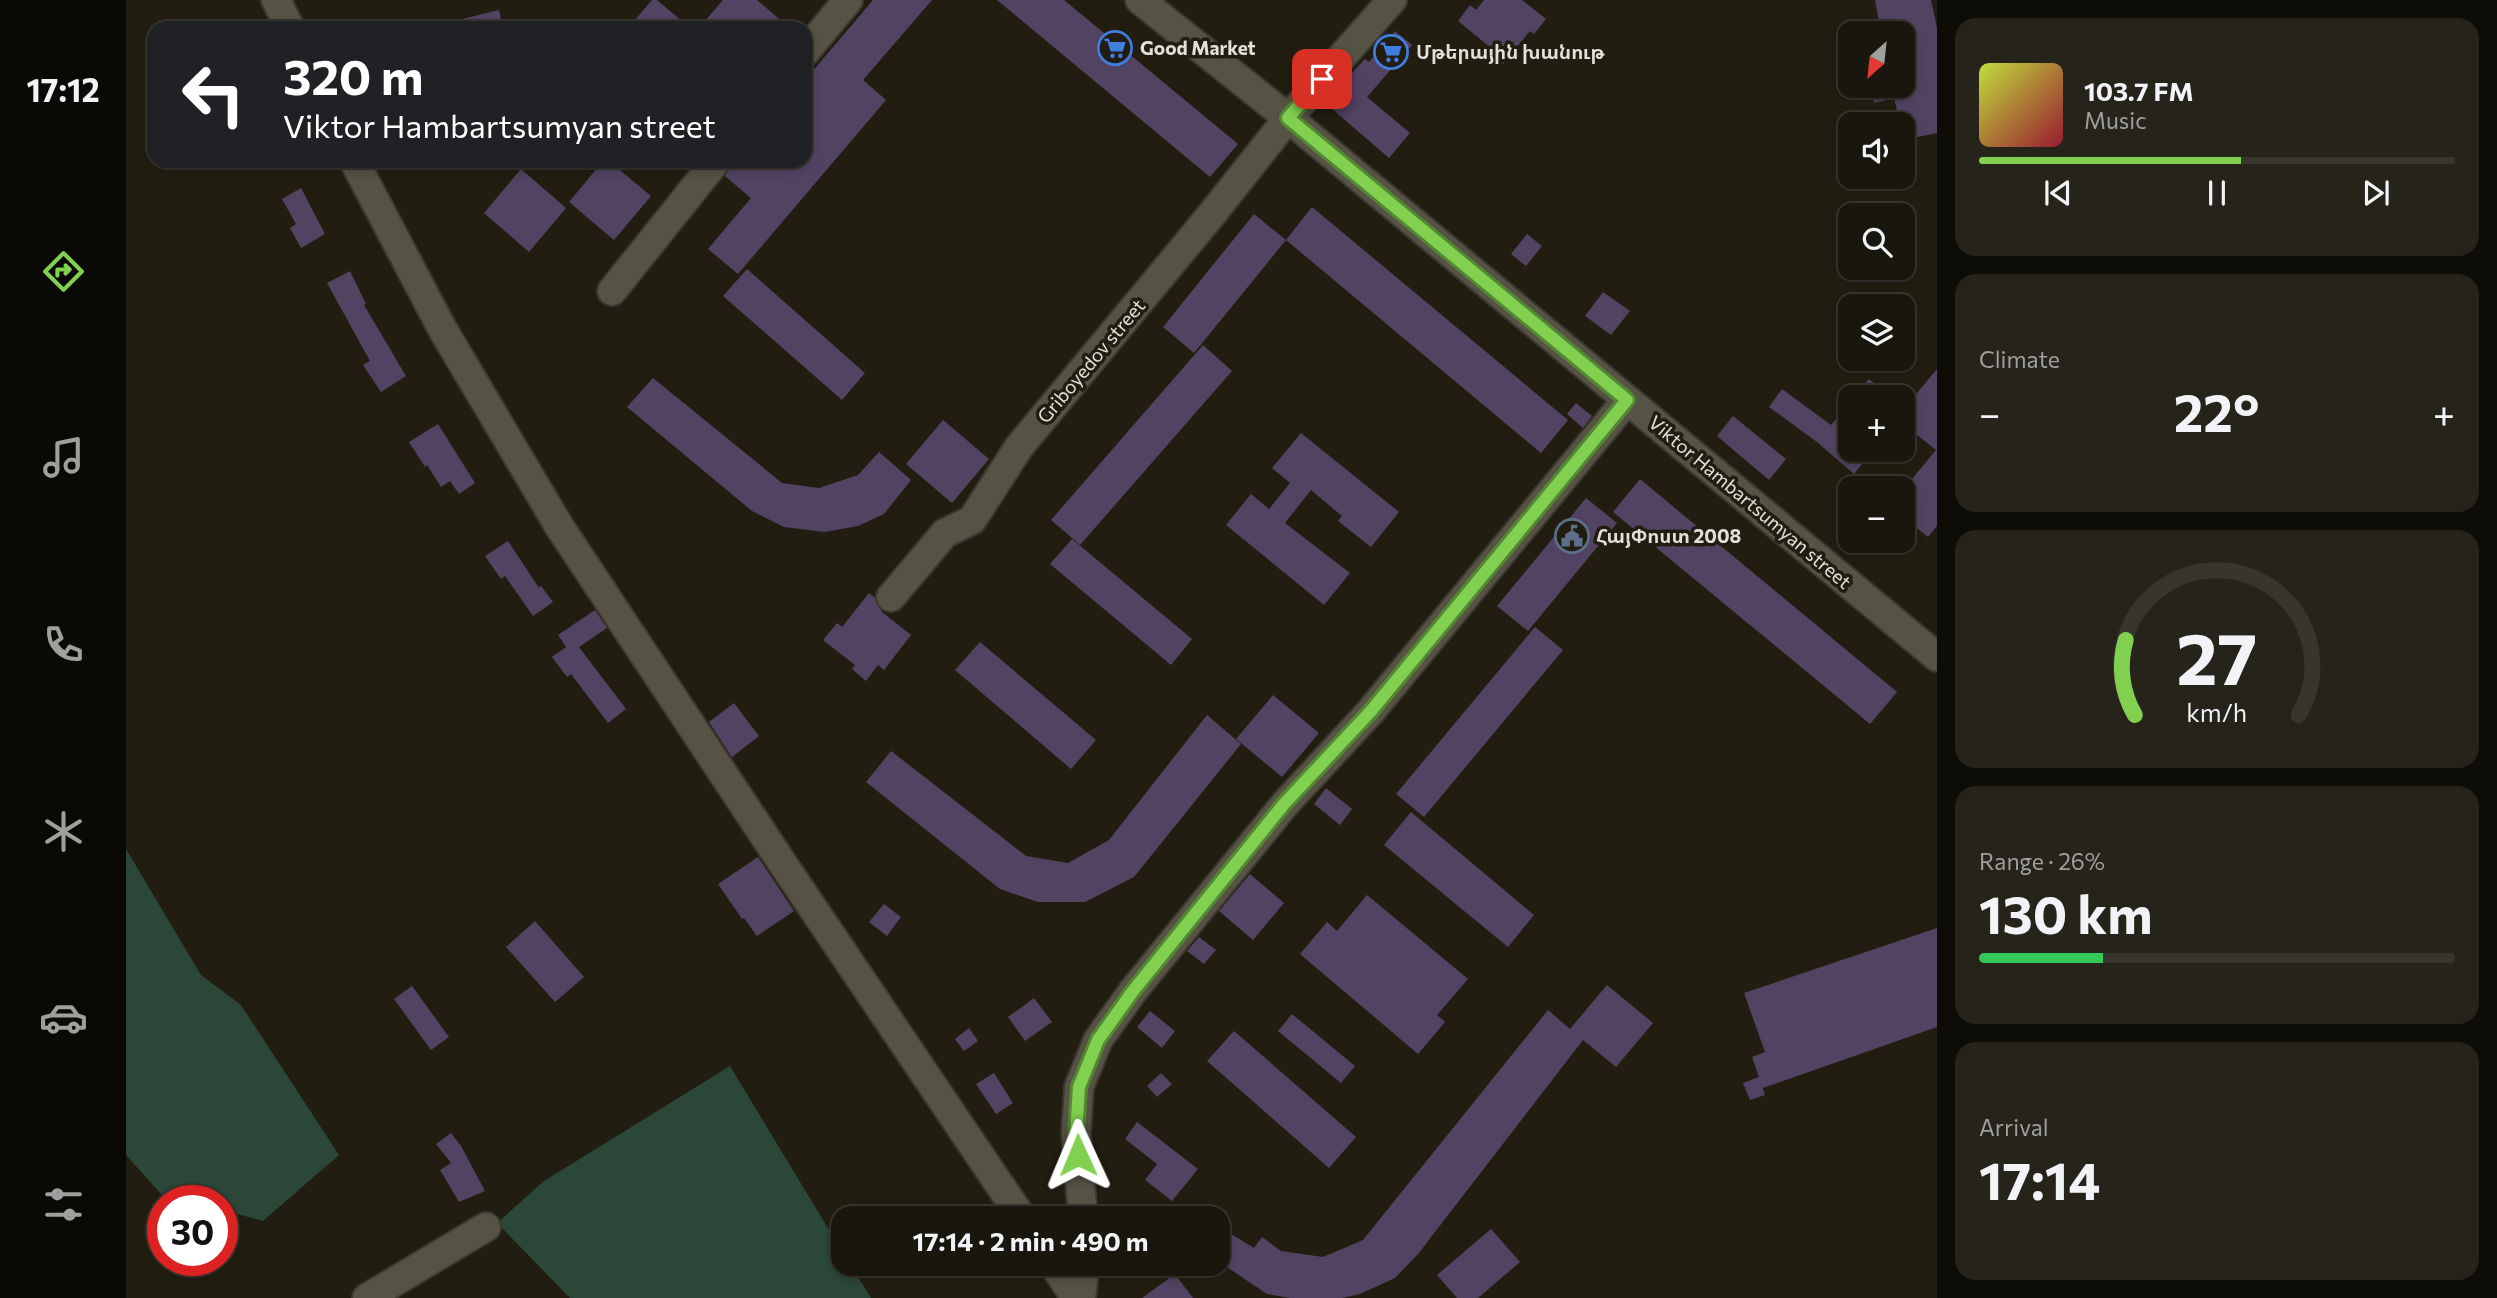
<!DOCTYPE html>
<meta charset="utf-8">
<style>
:root{--surface:#19160d;--page:#26231b;--text:#f1f3f6;--muted:#9f9f9d;--line:#37352e;--accent:#81d050}
body{margin:0;font-family:Commissioner,"Noto Sans Armenian",sans-serif;background:var(--page);color:var(--text);height:100vh;display:flex;flex-direction:column;font-size:26px;white-space:nowrap}
*{box-sizing:border-box;margin:0}
p{font-size:23px;color:var(--muted)}
.icon{flex:none;width:38px;height:38px;fill:none;stroke:currentColor;stroke-width:2;stroke-linecap:round;stroke-linejoin:round}
.map{position:relative;flex:1;overflow:hidden}
.side{display:flex;flex-direction:column;gap:18px;padding:18px;background:#0e0c07;width:560px}
.side>*{flex:none}
.guide{position:absolute;left:21px;top:21px;width:665px;height:147px;border-radius:21px;box-shadow:0 4px 10px #0003,0 0 0 2px var(--line);background:#202124;color:#fff;overflow:hidden}
.needle{width:46px;rotate:207deg}
.tools{position:absolute;left:1712px;top:21px;display:grid;gap:14px}
.tools a{display:grid;place-items:center;width:77px;height:77px;border-radius:14px;background:var(--surface);box-shadow:0 4px 10px #0003,0 0 0 2px var(--line);font-size:35px}
.speed{position:absolute;left:21px;top:1185px;display:flex;gap:14px;font-size:35px;font-weight:700;text-align:center}
.speed>*{display:grid;place-content:center;width:91px;height:91px;border-radius:50%;background:var(--surface);box-shadow:0 4px 10px #0003,0 0 0 2px var(--line);line-height:1}
.speed .limit{border:10px solid #d22;background:#fff;color:#111}
.pin{position:absolute;display:grid;place-items:center;width:60px;height:60px;color:#fff;margin:-30px;border-radius:14px;box-shadow:0 4px 10px #0006}
.me{position:absolute;width:77px;margin:-38px;rotate:359deg;stroke-linejoin:round;filter:drop-shadow(0 0 5px #0008)}
.turn{display:flex;align-items:center;gap:24px;height:147px;padding:0 21px;font-size:32px}
.turn .icon{width:91px;height:91px;stroke-width:2.5}
.turn b{display:block;font-size:49px;line-height:60px}
.big{font-size:52px;font-weight:700;line-height:1.1}
.side .card{flex:1;display:flex;flex-direction:column;justify-content:center;gap:10px;min-width:0;padding:0 24px;border-radius:21px;background:var(--page)}
.side .dial{align-items:center;gap:0}
.dial svg{height:182px;overflow:visible;fill:none;stroke:var(--line);stroke-width:7;stroke-linecap:round;text-anchor:middle}
.dial text{fill:var(--text);stroke:none}
.song{display:flex;align-items:center;gap:21px}
.cover{width:84px;height:84px;border-radius:10px;background:linear-gradient(135deg,hsl(70 70% 55%),hsl(350 70% 35%))}
.played{height:7px;border-radius:4px;background:linear-gradient(90deg,var(--accent) 55%,var(--line) 55%)}
.keys{display:flex;justify-content:space-around;direction:ltr}
.heat{display:flex;justify-content:space-between;align-items:center;font-size:38px;direction:ltr}
.charge{height:10px;border-radius:5px;background:linear-gradient(90deg,#34c759 26%,var(--line) 0)}
.trip{position:absolute;left:705px;top:1206px;width:399px;height:70px;border-radius:21px;background:var(--surface);box-shadow:0 4px 10px #0003,0 0 0 2px var(--line);font-weight:700;line-height:70px;text-align:center}
main{display:flex;flex:1;min-height:0}
.tabs{display:flex;flex-direction:column;width:126px;justify-content:space-around;align-items:center;background:#0a0905;color:var(--muted)}
.tabs .icon{width:49px;height:49px}
.tabs .active{color:var(--accent)}
.tabs b{font-size:32px;color:var(--text)}
.map>svg:first-child{display:block}
.green{fill:#2a4738}
.building{fill:#534363}
.lines{fill:none;stroke-linecap:round;stroke-linejoin:round}
.minor-casing{stroke:#3a3830;stroke-width:32}
.minor{stroke:#565344;stroke-width:28}
.route-casing{stroke:#548734;stroke-width:18}
.route{stroke:#81d050;stroke-width:12}
.labels{text-anchor:middle;stroke-width:7;stroke-linejoin:round;paint-order:stroke}
.poi-label{font-size:19px;font-weight:bold;fill:#e2e1d8;stroke:#211e11;text-anchor:start}
.street-label{font-size:19px;fill:#e2e1d8;stroke:#211e11}
</style>
<main>
<nav class="tabs">
<b>17:12</b>
<svg class="icon active" aria-label="directions" viewBox="0 0 24 24"><path d="M12 3l9 9-9 9-9-9zM9 14v-3h6M13 9l2 2-2 2"/></svg>
<svg class="icon" aria-label="music" viewBox="0 0 24 24"><path d="M9 18V5l10-2v13"/><circle cx="6" cy="18" r="3"/><circle cx="16" cy="16" r="3"/></svg>
<svg class="icon" aria-label="phone" viewBox="0 0 24 24"><path d="M5 4h4l2 5-3 2q2 4 5 5l2-3 5 2v4C11 20 4 13 5 4z"/></svg>
<svg class="icon" aria-label="climate" viewBox="0 0 24 24"><path d="M12 3v18M4 7l16 10M4 17L20 7"/></svg>
<svg class="icon" aria-label="car" viewBox="0 0 24 24"><path d="M5 17H2v-5l4-1 3-4h7l3 4 3 1v5h-3M9 17h6M6 11h13"/><circle cx="7" cy="17" r="2"/><circle cx="17" cy="17" r="2"/></svg>
<svg class="icon" aria-label="filters" viewBox="0 0 24 24"><path d="M4 7h16M4 17h16"/><circle cx="9" cy="7" r="2"/><circle cx="15" cy="17" r="2"/></svg>
</nav>
<div class="map">
<svg width="1811" height="1298" viewBox="0 0 1811 1298">
<rect width="100%" height="100%" fill="#211e11"/>
<path class="green" d="M0,849L75,975L115,1005L213,1155L137,1221L96,1210V1200H59L36,1195L0,1155Z
M604,1066L717,1253L718,1264H724L745,1298H444L371,1223L418,1181Z"/>
<path class="building" d="M526,0H531L564,28H502Z
M597,0H631L664,28H573Z
M747,0H806L737,80L760,100L612,274L582,249L625,198L599,176L606,161H679V80Z
M871,0H938L1112,144L1084,177Z
M1358,0H1396L1420,19L1408,34L1404,31L1377,64L1362,52L1365,48L1332,21L1344,5L1350,10Z
M1749,0H1805L1811,28V133L1777,140L1776,124H1774L1768,98L1748,103L1744,86H1776V33H1755Z
M373,10L377,28H325L324,22Z
M1269,31L1286,45L1241,97L1284,133L1263,158L1198,102L1239,59L1243,62Z
M477,161H483L525,196L488,240L443,202Z
M395,169L440,208L403,252L358,213Z
M175,188L199,234L175,248L164,228L170,224L156,199Z
M1186,207L1442,420L1415,453L1160,240Z
M1128,214L1160,240L1068,353L1037,327Z
M1401,234L1416,246L1400,266L1385,254Z
M621,269L739,373L716,400L597,296Z
M224,271L240,304L238,305L280,376L255,392L237,365L244,361L201,283Z
M1477,292L1504,311L1485,335L1459,316Z
M1077,345L1106,371L954,545L925,520Z
M1811,369V526L1802,537L1776,516V491L1810,450L1776,423V411Z
M527,378L656,483L693,488L732,475L753,452L785,480L758,514L732,526L698,532L658,527L626,511L501,407Z
M1743,379L1765,397H1727Z
M1656,389L1705,425L1724,402V450H1748L1728,474L1691,442L1643,407Z
M1450,403L1466,416L1457,428L1441,414Z
M1607,416L1660,459L1643,480L1591,436Z
M817,420L863,459L826,503L780,464Z
M312,424L349,483L333,494L324,481L315,487L301,465L299,467L283,442Z
M1175,433L1273,512L1245,547L1212,521L1216,516L1185,490L1159,523L1224,573L1198,605L1100,525L1125,494L1143,509L1164,483L1146,468Z
M1514,479L1771,692L1744,724L1487,512Z
M1460,498L1491,523L1402,631L1371,606Z
M946,539L1066,639L1045,665L924,564Z
M382,541L413,588L415,586L427,602L407,616L379,576L375,579L359,556Z
M743,593L749,598L756,612L785,635L758,670L752,665L740,681L726,669L729,665L697,640L711,623L716,627Z
M469,610L481,628L453,647L500,709L482,723L445,674L441,677L426,657L440,647L432,635Z
M1409,627L1437,650L1298,817L1270,794Z
M854,642L970,740L945,769L829,670Z
M1147,695L1193,733L1156,777L1110,739Z
M608,703L633,736L606,757L583,722Z
M1081,715L1115,744L1008,877L959,902H912L874,889L740,782L765,751L900,856L942,863L983,840Z
M1200,788L1226,809L1214,825L1188,804Z
M1285,812L1408,915L1382,947L1258,845Z
M632,857L668,911L631,936L618,918L616,919L592,884Z
M1124,874L1158,903L1127,940L1093,911Z
M1241,895L1342,979L1311,1015L1319,1022L1292,1054L1174,954L1201,922L1211,931Z
M758,904L775,917L761,936L743,922Z
M409,921L458,977L429,1002L380,947Z
M1811,928V1027L1637,1088L1635,1083L1639,1095L1624,1100L1617,1083L1633,1077L1626,1057L1639,1052L1618,993Z
M1073,937L1090,950L1078,964L1061,951Z
M1481,985L1527,1023L1490,1067L1457,1040L1292,1254L1269,1278L1234,1294L1216,1298H1164L1141,1294L1092,1261V1226L1128,1248L1136,1237L1155,1251L1197,1257L1237,1240L1422,1010L1444,1029Z
M286,986L323,1037L305,1050L268,999Z
M908,998L926,1022L899,1041L882,1017Z
M1024,1011L1049,1031L1036,1048L1011,1027Z
M1166,1014L1229,1066L1215,1083L1152,1031Z
M843,1028L852,1041L838,1051L829,1039Z
M1108,1031L1230,1137L1203,1168L1081,1061Z
M868,1073L887,1103L870,1114L850,1084Z
M1035,1073L1046,1084L1031,1097L1021,1086Z
M1011,1122L1072,1169L1046,1201L1019,1180L1031,1164L999,1139Z
M325,1133L335,1146L359,1191L333,1202L314,1170L325,1163L310,1144Z
M1365,1229L1394,1262L1352,1298H1331L1311,1275Z
M1049,1274L1067,1298H1016Z"/>
<g class="lines">
<g class="minor-casing">
<path id="minor" d="M150,0L164,28
M1014,0L1162,118L1811,657
M679,52L722,0
M228,161L317,330L433,526L655,861L896,1218
M486,291L590,161
M765,597L819,533L846,520L893,447L1086,214L1162,118L1266,0
M957,1218L950,1134L953,1087L972,1040L1007,991L1159,804L1245,711L1501,400
M927,1264L950,1298
M241,1298L360,1227
M955,1298L959,1264"/>
</g>
<use href="#minor" class="minor"/>
</g>
<g class="lines">
<g class="route-casing">
<path id="route" d="M952,1155L950,1134L953,1087L972,1040L1007,991L1158,804L1245,711L1501,400L1162,118L1196,79"/>
</g>
<use href="#route" class="route"/>
</g>
<defs>
<g id="supermarket-ring" transform="scale(1.75)"><circle r="9.5" fill="#211e11" stroke="#3f7fe0" stroke-width="1.5"/><path d="M-6-5.5h2.5l.6 2H6L4.5 2H-2.5L-4.4-4H-6ZM-1.5 3.2a1.3 1.3 0 1 0 .1 0ZM3 3.2a1.3 1.3 0 1 0 .1 0Z" fill="#3f7fe0"/></g>
<g id="civic-ring" transform="scale(1.75)"><circle r="9.5" fill="#211e11" stroke="#5c6f8a" stroke-width="1.5"/><path d="M-.6-6.5H3V-4.5H.6V-3L4-1V1h2V6H-6V1h2V-1L-.6-3ZM-1.2 2.5V6h2.4V2.5Z" fill="#5c6f8a"/></g>
</defs>
<g fill-rule="evenodd">
<use href="#supermarket-ring" x="989" y="48"/>
<use href="#supermarket-ring" x="1265" y="52"/>
<use href="#civic-ring" x="1446" y="536"/>
</g>
<g class="labels">
<g class="poi-label">
<text x="1014" y="55">Good Market</text>
<text x="1290" y="59">Մթերային խանութ</text>
<text x="1470" y="543">ՀայՓոստ 2008</text>
</g>
<g class="street-label">
<text transform="translate(965 361) rotate(-50)" y="7">Griboyedov street</text>
<text transform="translate(1624 502) rotate(40)" y="7">Viktor Hambartsumyan street</text>
</g>
</g>
</svg>
<div class="tools">
<a><svg class="needle" viewBox="-14 -14 28 28"><path d="M0-13l5 13h-10z" fill="#e53935"/><path d="M0 13l5-13h-10z" fill="#9f9f9d"/></svg></a>
<a><svg class="icon" aria-label="sound" viewBox="0 0 24 24"><path d="M4 9h4l5-4v14l-5-4H4zM17 9q2 3 0 6"/></svg></a>
<a><svg class="icon" aria-label="search" viewBox="0 0 24 24"><circle cx="10" cy="10" r="6"/><path d="M15 15l6 6"/></svg></a>
<a><svg class="icon" aria-label="layers" viewBox="0 0 24 24"><path d="M12 4l9 5-9 5-9-5zM3 14l9 5 9-5"/></svg></a>
<a>+</a>
<a>−</a>
</div>
<div class="speed"><div class="limit">30</div></div>
<div class="pin" style="left:1196px;top:79px;background:#d93025"><svg class="icon" aria-label="arrive" viewBox="0 0 24 24"><path d="M6 21V4h12l-3 4 3 4H6"/></svg></div>
<svg class="me" style="left:952px;top:1155px" viewBox="-20 -20 40 40"><path d="M0-17L14 15 0 8-14 15z" fill="#81d050" stroke="#fff" stroke-width="4"/></svg>
<div class="trip">17:14 · 2 min · 490 m</div>
<div class="guide">
<div class="turn"><svg class="icon" aria-label="left" viewBox="0 0 24 24"><path d="M17 20v-9H6M10 6l-5 5 5 5"/></svg><div><b>320 m</b>Viktor Hambartsumyan street</div></div>
</div>
</div>
<section class="side">
<div class="card">
<div class="song"><i class="cover"></i><div><b>103.7 FM</b><p>Music</p></div></div>
<div class="played"></div>
<div class="keys"><svg class="icon" aria-label="previous" viewBox="0 0 24 24"><path d="M18 5L8 12l10 7zM5 5v14"/></svg><svg class="icon" aria-label="pause" viewBox="0 0 24 24"><path d="M8 5v14M16 5v14"/></svg><svg class="icon" aria-label="next" viewBox="0 0 24 24"><path d="M6 5l10 7-10 7zM19 5v14"/></svg></div>
</div>
<div class="card"><p>Climate</p>
<div class="heat"><a>−</a><b class="big">22°</b><a>+</a></div>
</div>
<div class="card dial"><svg viewBox="0 0 100 80">
<path d="M14 69A42 42 0 1 1 86 69"/>
<path d="M14 69A42 42 0 0 1 10 36" stroke="#81d050"/>
<text x="50" y="56" font-size="32" font-weight="700">27</text>
<text x="50" y="72" font-size="11">km/h</text>
</svg></div>
<div class="card"><p>Range · 26%</p><b class="big">130 km</b><div class="charge"></div></div>
<div class="card"><p>Arrival</p><b class="big">17:14</b></div>
</section>
</main>
